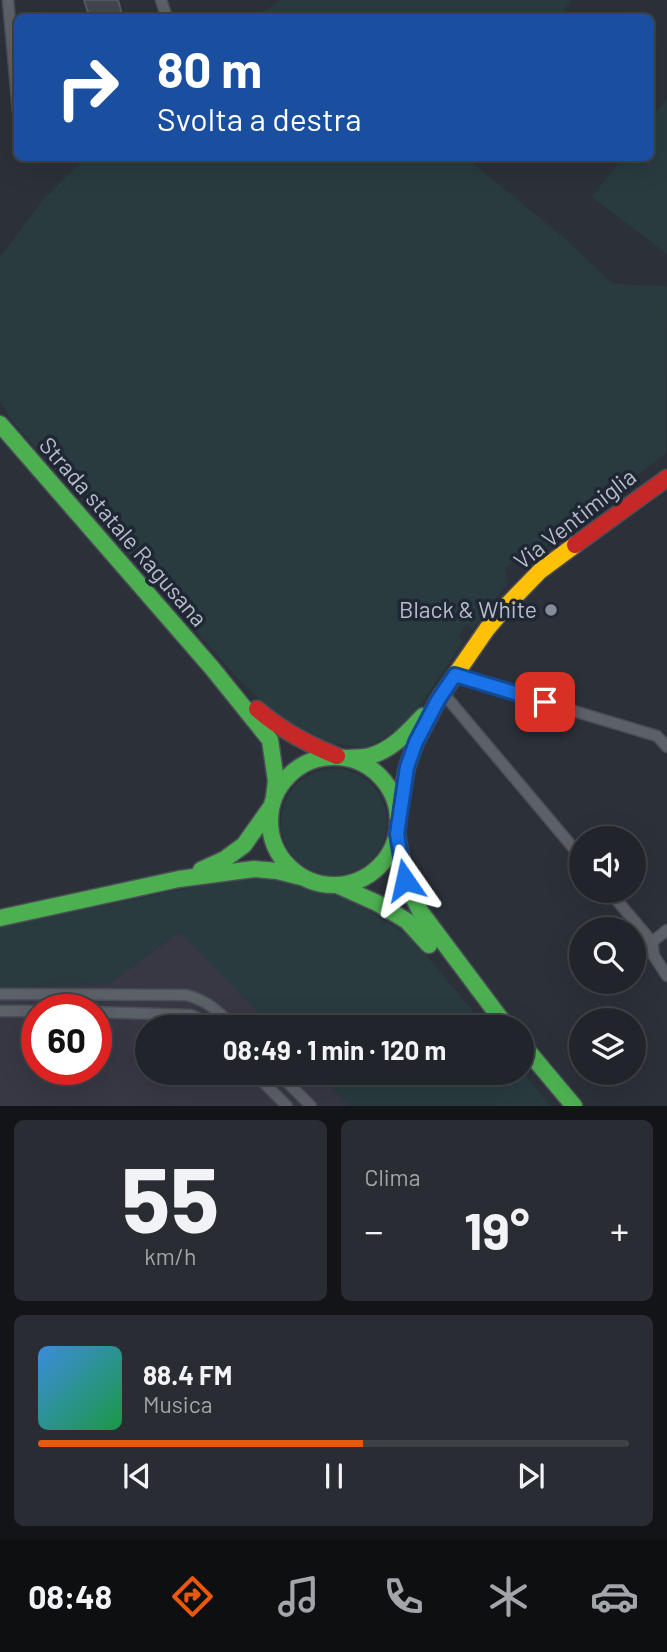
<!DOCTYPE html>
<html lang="it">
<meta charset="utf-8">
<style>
:root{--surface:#21252b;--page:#292d33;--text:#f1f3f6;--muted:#a2a5a9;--line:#3e4247;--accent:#ea580c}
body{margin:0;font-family:Barlow,sans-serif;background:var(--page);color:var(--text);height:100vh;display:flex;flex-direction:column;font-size:26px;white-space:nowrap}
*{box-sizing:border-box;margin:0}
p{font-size:23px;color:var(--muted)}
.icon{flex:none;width:38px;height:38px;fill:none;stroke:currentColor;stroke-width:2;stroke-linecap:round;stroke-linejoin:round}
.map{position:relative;height:1106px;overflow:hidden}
.details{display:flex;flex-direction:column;gap:14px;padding:14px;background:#121418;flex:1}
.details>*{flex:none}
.guide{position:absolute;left:14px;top:14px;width:640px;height:147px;border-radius:10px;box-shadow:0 7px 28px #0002,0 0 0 2px var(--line);background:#1a4fa0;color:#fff;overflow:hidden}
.buttons{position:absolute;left:569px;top:826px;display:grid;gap:14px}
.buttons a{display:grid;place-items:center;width:77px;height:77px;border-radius:50%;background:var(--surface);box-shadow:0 7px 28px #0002,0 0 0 2px var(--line);font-size:35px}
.speed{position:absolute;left:21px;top:994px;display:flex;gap:14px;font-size:35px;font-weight:700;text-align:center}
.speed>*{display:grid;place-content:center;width:91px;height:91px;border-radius:50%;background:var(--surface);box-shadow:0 7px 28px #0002,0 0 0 2px var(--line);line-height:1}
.speed .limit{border:10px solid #d22;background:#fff;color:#111}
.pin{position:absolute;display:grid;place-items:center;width:60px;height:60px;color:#fff;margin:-30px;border-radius:14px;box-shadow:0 4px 10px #0006}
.me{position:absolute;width:77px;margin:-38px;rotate:349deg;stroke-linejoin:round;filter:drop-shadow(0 0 5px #0008)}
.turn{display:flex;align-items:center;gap:24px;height:147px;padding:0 28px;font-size:32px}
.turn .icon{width:91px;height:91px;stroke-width:2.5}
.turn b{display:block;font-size:49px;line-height:60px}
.big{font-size:52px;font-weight:700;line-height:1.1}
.details .widget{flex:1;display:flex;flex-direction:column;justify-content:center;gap:10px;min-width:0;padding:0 24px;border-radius:10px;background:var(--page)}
.details .dial{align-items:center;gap:0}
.dial b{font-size:91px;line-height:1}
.song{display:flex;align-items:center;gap:21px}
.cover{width:84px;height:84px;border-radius:10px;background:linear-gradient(135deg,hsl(210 70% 55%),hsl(140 70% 35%))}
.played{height:7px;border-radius:4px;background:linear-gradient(90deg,var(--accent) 55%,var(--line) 55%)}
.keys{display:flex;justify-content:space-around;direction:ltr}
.heat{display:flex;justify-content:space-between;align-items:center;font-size:38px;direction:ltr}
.details .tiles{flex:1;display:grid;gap:14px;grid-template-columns:1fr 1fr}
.widget:last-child{grid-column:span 2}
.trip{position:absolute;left:135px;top:1015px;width:399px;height:70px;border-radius:35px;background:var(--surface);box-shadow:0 7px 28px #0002,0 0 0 2px var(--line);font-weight:700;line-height:70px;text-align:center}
.dock{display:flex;height:112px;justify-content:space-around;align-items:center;background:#0d0f11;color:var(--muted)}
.dock .icon{width:49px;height:49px}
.dock .active{color:var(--accent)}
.dock b{font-size:32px;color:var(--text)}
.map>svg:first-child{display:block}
.medical{fill:#383845;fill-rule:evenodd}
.green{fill:#293b3f}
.building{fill:#41454d;stroke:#545961;stroke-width:2}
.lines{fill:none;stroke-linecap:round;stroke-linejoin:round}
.lane-casing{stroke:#4a4e56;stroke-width:13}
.fast-casing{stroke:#4a4e56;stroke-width:19}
.slow-casing{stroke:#4a4e56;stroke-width:19}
.jam-casing{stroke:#4a4e56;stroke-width:19}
.lane{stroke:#5c6067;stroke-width:10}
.fast{stroke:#4caf50;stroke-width:16}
.slow{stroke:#ffc107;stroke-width:16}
.jam{stroke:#c62828;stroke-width:16}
.route-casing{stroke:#114b97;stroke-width:18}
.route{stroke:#1a73e8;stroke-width:12}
.poi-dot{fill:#868d97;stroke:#1f2734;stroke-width:2.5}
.labels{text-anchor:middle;stroke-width:7;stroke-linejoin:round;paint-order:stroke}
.street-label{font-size:23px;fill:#b7bec9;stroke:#1f2734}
.poi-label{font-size:23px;fill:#b7bec9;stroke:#1f2734;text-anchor:end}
</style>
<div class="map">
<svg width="667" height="1106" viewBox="0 0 667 1106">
<rect width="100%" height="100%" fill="#2c3139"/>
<path class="medical" d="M179,932L273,1027H147V1073H317L350,1106H0V988L109,984ZM37,1010H96V1069H37Z"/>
<path class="green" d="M280,0H572L559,17H256Z
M667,98V254L592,197L622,158H651V119Z
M85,158H466L563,237L613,284L667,286L666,453L529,559L519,557L505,568L508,583L473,628L466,624L459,635L463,642L422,703L404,725L367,748L330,743L273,713L241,682L13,422L0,401V258L42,201Z
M281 822a53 53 0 1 1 106 0a53 53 0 1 1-106 0Z
M252,875L344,896L411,937L486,1027H273L179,932L109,984L0,988V927Z
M522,1071L550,1106H350L317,1073H522Z"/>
<path class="building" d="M84,0H118L123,18H90Z"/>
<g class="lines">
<g class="lane-casing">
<path id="lane" d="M8,0L18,111
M161,0L167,18
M457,676L657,736L667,747
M443,693L581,857
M609,891L652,942L667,930
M652,942L654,956L667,976
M0,994L186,995C207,1000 219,1012 234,1027
M0,1011H37
M96,1012L191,1015L204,1021L210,1027
M254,1073L287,1106
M278,1073L311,1106"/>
</g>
<g class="fast-casing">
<path id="fast" d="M0,424L212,668L270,740L276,781L274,797
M270 821a64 64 0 1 1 128 0a64 64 0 1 1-128 0Z
M348,758C355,757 363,758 370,756C392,750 408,732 423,716
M397,834L405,880L420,911L507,1027
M201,870L225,859L244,845L271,807
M337,885L377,903L407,921L429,945
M0,918L179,879L254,869L277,871L305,878
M522,1044L574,1106"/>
</g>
<g class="slow-casing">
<path id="slow" d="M398,818L407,767L416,742L438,700L487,629L509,603L540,571L575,545"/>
</g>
<g class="jam-casing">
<path id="jam" d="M575,545L667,478
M257,709C281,730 307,744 337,756"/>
</g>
<use href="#lane" class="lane"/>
<use href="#fast" class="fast"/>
<use href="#slow" class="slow"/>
<use href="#jam" class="jam"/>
</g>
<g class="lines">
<g class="route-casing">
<path id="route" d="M405,880L397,834L407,767L416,742L438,700L455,675L545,702"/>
</g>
<use href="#route" class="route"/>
</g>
<circle class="poi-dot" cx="551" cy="610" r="7"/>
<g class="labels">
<g class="street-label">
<text transform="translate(575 519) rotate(-38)" y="8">Via Ventimiglia</text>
<text transform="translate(123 532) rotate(49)" y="8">Strada statale Ragusana</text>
</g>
<g class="poi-label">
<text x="537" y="618">Black &amp; White</text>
</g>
</g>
</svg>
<div class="buttons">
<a><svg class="icon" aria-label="sound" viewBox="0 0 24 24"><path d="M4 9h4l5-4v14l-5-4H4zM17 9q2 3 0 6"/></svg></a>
<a><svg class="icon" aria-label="search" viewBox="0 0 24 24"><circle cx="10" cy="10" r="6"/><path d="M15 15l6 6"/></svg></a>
<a><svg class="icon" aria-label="layers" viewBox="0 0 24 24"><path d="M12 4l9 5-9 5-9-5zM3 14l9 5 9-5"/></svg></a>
</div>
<div class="speed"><div class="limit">60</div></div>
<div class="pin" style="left:545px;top:702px;background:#d93025"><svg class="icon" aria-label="arrive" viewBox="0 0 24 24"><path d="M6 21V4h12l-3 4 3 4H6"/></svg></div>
<svg class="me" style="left:405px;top:880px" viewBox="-20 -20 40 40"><path d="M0-17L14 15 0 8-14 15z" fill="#1a73e8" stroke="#fff" stroke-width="4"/></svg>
<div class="trip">08:49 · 1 min · 120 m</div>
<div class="guide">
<div class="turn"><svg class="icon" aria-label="right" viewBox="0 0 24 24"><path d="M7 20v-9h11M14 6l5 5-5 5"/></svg><div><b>80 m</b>Svolta a destra</div></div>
</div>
</div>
<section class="details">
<div class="tiles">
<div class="widget dial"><b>55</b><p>km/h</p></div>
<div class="widget"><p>Clima</p>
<div class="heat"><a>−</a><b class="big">19°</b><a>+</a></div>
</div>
<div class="widget">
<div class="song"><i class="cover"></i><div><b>88.4 FM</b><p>Musica</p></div></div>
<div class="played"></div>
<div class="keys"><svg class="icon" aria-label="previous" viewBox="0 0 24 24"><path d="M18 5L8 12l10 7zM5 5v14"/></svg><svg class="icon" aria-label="pause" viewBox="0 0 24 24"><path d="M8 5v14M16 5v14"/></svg><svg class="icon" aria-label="next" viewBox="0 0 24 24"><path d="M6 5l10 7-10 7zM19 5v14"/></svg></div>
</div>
</div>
</section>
<nav class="dock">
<b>08:48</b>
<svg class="icon active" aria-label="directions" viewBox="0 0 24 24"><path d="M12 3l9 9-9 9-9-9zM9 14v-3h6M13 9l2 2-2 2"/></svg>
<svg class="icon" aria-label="music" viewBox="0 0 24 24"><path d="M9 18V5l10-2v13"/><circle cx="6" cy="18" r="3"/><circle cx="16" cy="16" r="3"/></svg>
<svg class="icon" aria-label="phone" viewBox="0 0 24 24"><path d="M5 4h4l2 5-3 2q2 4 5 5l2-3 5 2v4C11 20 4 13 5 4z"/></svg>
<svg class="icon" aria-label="climate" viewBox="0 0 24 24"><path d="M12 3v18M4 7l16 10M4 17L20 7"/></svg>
<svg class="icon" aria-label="car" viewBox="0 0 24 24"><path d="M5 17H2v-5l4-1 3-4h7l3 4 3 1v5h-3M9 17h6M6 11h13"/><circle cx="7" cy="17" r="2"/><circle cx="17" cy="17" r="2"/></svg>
</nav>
